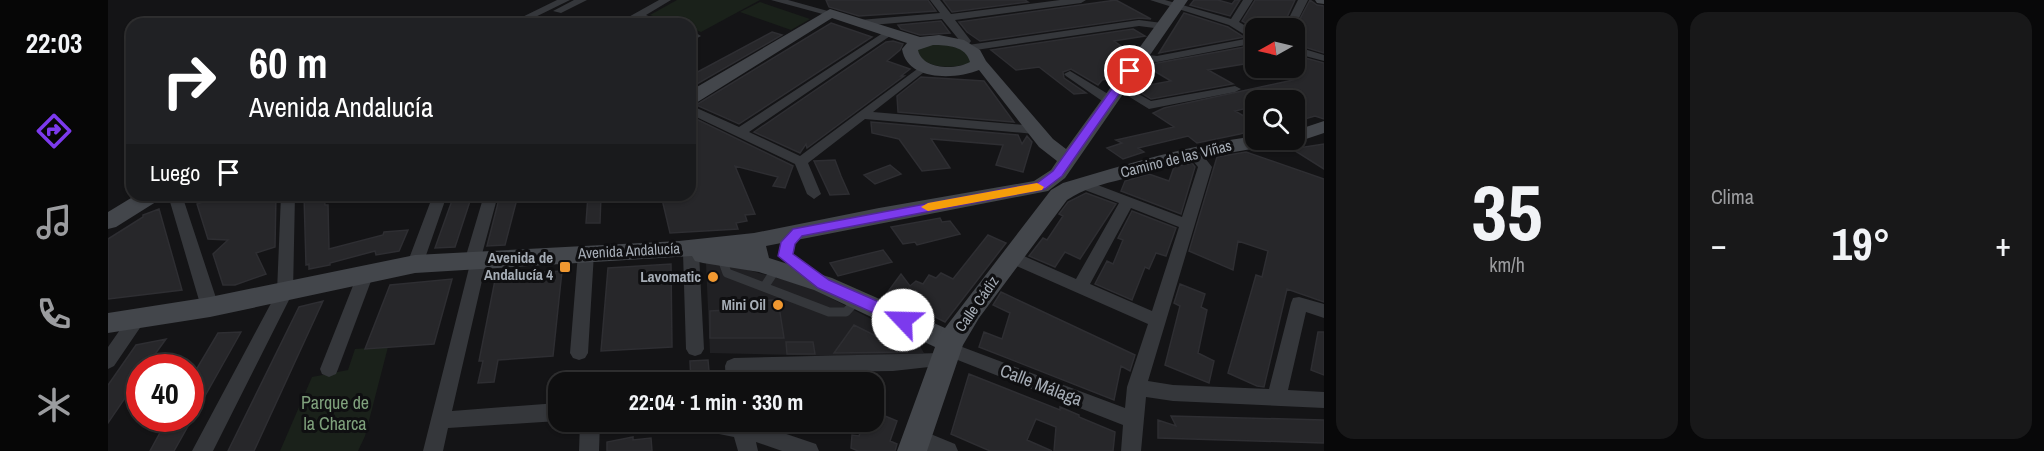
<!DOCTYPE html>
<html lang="es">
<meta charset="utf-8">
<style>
:root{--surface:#0f0f10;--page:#181819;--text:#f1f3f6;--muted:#9b9c9f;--line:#2f2f30;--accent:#7c3aed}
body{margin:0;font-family:"Archivo Narrow",sans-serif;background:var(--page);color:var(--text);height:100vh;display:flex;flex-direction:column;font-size:22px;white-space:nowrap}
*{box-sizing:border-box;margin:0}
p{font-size:20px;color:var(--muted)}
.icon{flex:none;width:33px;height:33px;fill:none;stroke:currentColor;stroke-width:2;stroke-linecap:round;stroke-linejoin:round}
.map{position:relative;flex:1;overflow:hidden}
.side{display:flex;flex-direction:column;gap:12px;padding:12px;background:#080809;width:720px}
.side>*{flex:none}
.top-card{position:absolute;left:18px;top:18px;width:570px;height:183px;border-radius:18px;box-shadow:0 2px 4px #0004,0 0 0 2px var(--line);background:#202124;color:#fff;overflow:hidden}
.needle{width:39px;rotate:262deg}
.controls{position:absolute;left:1137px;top:18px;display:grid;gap:12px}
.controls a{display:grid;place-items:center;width:60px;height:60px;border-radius:12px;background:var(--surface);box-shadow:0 2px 4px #0004,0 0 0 2px var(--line);font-size:30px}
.speed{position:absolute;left:18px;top:354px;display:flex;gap:12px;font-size:30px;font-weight:700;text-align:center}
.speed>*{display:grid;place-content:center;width:78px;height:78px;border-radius:50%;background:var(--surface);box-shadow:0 2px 4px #0004,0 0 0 2px var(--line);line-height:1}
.speed .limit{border:9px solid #d22;background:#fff;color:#111}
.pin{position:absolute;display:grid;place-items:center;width:51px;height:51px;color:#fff;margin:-26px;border:3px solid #fff;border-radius:50%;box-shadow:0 2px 6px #0007}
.me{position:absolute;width:66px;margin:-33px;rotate:294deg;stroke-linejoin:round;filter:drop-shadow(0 0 4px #0008)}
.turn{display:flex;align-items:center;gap:21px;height:126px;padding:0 24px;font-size:27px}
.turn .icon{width:78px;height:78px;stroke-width:2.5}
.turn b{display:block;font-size:42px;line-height:51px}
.then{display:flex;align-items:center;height:57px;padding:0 24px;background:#0003;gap:12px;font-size:22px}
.big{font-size:45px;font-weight:700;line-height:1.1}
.side .tile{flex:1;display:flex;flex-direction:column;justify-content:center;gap:9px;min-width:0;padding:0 21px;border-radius:18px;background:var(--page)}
.side .dial{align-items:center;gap:0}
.dial b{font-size:78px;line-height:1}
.heat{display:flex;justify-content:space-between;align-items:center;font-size:33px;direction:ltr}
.side .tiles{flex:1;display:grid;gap:12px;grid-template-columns:repeat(2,1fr)}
.trip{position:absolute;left:440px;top:372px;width:336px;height:60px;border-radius:18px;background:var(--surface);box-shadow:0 2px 4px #0004,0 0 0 2px var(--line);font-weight:700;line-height:60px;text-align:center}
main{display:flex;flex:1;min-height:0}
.dock{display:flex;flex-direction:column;width:108px;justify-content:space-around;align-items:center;background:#060606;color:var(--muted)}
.dock .icon{width:42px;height:42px}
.dock .current{color:var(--accent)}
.dock b{font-size:27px;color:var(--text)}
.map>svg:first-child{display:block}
.built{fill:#202023}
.green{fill:#1a211a}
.building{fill:#27272a;stroke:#2e2e32;stroke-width:1.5}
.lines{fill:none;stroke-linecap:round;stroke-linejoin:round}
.lane-far1{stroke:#35373b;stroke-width:7}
.lane{stroke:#35373b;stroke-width:9}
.street{fill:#35373b;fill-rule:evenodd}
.secondary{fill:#43464b;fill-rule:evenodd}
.route{fill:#7c3aed;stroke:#51269a;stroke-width:1.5}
.slow{fill:#f59e0b}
.poi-dot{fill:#f19830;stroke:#0f0f11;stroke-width:2}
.labels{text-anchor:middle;stroke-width:6;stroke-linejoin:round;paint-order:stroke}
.street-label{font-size:15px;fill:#a6adb6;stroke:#0f0f11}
.poi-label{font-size:15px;font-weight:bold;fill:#a6adb6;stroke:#0f0f11;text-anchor:end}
.near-street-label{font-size:18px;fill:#a6adb6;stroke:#0f0f11}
.near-park-label{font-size:18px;fill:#7fa17c;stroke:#0f0f11}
</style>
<main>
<nav class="dock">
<b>22:03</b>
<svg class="icon current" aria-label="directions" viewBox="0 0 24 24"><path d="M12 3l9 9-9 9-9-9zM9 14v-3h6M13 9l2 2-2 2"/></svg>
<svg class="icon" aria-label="music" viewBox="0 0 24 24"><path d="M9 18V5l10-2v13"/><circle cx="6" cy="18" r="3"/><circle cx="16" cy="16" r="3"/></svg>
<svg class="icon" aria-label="phone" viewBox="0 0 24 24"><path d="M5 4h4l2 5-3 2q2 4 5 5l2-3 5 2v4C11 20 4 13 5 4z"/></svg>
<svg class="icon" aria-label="climate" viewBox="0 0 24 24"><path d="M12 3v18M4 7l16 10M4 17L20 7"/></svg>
</nav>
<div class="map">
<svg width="1216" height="451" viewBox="0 0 1216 451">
<rect width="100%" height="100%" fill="#141416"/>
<path class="built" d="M598,263L626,266L701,287L810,343L816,353L728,356L602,353Z"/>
<path class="green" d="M569,0H652L593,32L582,28V24H568L542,15Z
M652,2L702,19L683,30L632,12Z
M829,43L854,48L864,60L861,64C840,68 826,69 809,56L810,48Z
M280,347L257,436L250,451H172L204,377L240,370L247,349Z"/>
<path class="building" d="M718,0H820L828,11L751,16L721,7Z
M835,0H917L920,2L844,12Z
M1008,0L1043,19L1031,18L872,41L859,32L851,22Z
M1086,0H1110L1124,4L1127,0H1132L1122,16L1082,5Z
M1147,0H1187L1174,28H1146L1134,21Z
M1202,0L1209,5L1216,6V53L1186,44V30Z
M1076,13L1120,27L1136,37L1051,53Z
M833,21L842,33L812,35L793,29L790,25Z
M723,23L764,37L631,124L588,105Z
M1025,29L1037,36L1006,41L1020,51L999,79L994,80L990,85L963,69L955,72L956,78L978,93L966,94L931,67L908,70L883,50Z
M664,32L674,35L582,88V76Z
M785,41L795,44L792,50L779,61L802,69L793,76H796L699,148L698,144L692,153L646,132L778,42Z
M1148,45V62L1100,70L1125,84L1043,99L1025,88L1063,81L1041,68L1044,64Z
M1186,55L1216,63V119L1207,116L1186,122V100H1148V106L1127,111L1148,123V129L1132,134L1089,143L1080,136L1030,148L1036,152L1015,159L999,148L1014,143L1008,140L1066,127L1045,113L1056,108L1185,80L1161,68H1186Z
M813,77L876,81L906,122L790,112L789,96Z
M582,116L685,166L677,188L665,186L670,177L627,166L647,214L637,215L639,221L628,223L630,229L562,233L553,195H582Z
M763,122L910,135L914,144L919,136L924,142L915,172L888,165L895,145L823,139L842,168L814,171L791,139L764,133Z
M1216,144V169L1184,149Z
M1138,152L1216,179V302L1179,289L1156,387L1149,386L1120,373L1148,275L1154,277L1160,251L1130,241L1125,270L1081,251L1109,157Z
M727,160L733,176L741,194L722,195L706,161Z
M1084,163L1087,167L1073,214L1013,191L1017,181L1041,174L1061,181L1066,167Z
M782,165L793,174L767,184L756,175Z
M978,193L1008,204L972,259L957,252L947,267L921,256L935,238L939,240L955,216L951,214L960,202Z
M91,195H168L167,247L148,253L158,274L127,285H115L105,254L120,240L100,239L89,204L95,202Z
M196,195H216L217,205H220L221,249L275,235L276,232L300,230L291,251L268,255L267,251L222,263V265L201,269V264L198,265Z
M346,195H364L347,247L327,248Z
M392,195H410L397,245L379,246Z
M480,195H493L492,223H478Z
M51,209L74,290L0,299V239L35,217V215Z
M1024,211L1068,228L1058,256L1048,253L1041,269L1037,267L1024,300L987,284L999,261L1005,264L1015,240L1010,238Z
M832,218L834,222L842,221L852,234L809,245L807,242L795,244L783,227Z
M880,235L898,243L837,322L779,293L793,274L802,286L808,281L815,284L821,275L828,278L833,273L845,279Z
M775,250L784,262L730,276L722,263Z
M563,264L564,347L493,351L500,268Z
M454,271L445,356L390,360L386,382L370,383L375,361H371L388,275Z
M344,279L326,344L257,349L282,285Z
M1072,284L1097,294L1093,307L1099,310L1090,353L1106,361L1101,383L1057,365L1072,306L1066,303Z
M893,292L1027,355L1022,371L1013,366L1006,400L871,347L876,332L894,339L902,313L885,305Z
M670,300L676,338H602V311L620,310L619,301Z
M215,301L146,451H120L191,307Z
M746,325L800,352L726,353Z
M133,332L66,451H42L60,418H82V380L110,333Z
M1210,332H1216V375L1203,370Z
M58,339L37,368H32V376L0,423V385L28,345Z
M678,342H705L707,354H679Z
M600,360L602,382H583L582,361Z
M861,374L952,410V407L971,415V417L1007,432L1005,451H946L948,427L928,419L919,440L944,451H882L843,434Z
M765,411L789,421L782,441L789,444L787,451H750L743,448L744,435L751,436L756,422H765Z
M1063,416L1216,420V443L1050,438V420L1068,426Z
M525,437V440L543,438L544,451H499V442Z"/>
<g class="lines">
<path class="lane-far1" d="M614,258L615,261"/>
<path class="lane" d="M614,259L619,273L721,312H738L749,300
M656,287L668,269"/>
<path class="street" d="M449,0H462L413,24H400Z
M466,0H479L453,13L445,11Z
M551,0H563L538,15L560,24H545L530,19L520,24H508Z
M663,0H680L727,13L722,16Z
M822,0H832L843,14L952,0H978L973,3L847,20L863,41L860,45L1031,20L1054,23L1059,26L1054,29L1031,26L861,51L849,45L852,41L834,19L752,26L747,23L752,20L832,13Z
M1042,0H1057L1123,19L1135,0H1145L1131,22L1148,32V43L1049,62L1028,59L1027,57L1032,54L1049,56L1142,38L1121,25Z
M1190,0H1200L1186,28H1176Z
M781,29L786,32L785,34L641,132L692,156L816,64L820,65V69L765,112L927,126L933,130L927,134L757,119L700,163L713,194L706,199L699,194L687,164L582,114V105L631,127Z
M588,33L593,36L582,42V35Z
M1186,46L1216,55V61L1186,53Z
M962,71L1005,97V103H997L958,76L956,74Z
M1011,83L1043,101L1127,86L1133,89L1127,92L1041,109L1007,88L1005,86Z
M1085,148L1090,149L1104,167L1040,381L1065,385L1161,389L1183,303L1185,298L1191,297L1216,304V318L1198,312L1180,390L1216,392V408L1065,401L1038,397L1033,451H1013L1015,425L837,355L839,359L836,364L830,366L785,371L636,373V382H618L617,366L619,361L626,358L834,353L832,349L835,344L841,342L1017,408L1019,387L1040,324L897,261L895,257L897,253H909L968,279L1011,203L969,187L967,184L969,181H979L1074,217L1090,167L1078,152ZM1023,208L1071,227L1044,311L982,284Z
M60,195H74L111,307L108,312L102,313L96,312L93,307Z
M173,195H187L185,292L105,451H84L169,292Z
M230,195H265C258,202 240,203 231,200Z
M325,195H339L315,264L313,268H301L299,264Z
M376,195H390L374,254L379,259L344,411L450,403V421L340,428L335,451H315L362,264L357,259Z
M478,248L486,253L480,353L477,358L471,360L465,358L462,353L470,253Z
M583,248L591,253L596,349L593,354L587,356L581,354L578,349L575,253Z
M258,267L264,269L266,273L230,369L228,374L221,377L214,374L212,369L250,273L252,269Z
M29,312L35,314L38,319L6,366L0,369V347L23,314Z
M472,422H492L491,451H471Z
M578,422H643L708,444L711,451H674L648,442L650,451H630L626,437L581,428Z
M808,428L847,444L850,451H818L801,443L798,437L801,431Z"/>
<path class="secondary" d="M1066,0H1080L957,178L940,191L658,246L661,258L724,278L837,328L943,190L955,183C1018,164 1082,145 1148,136V140H1173L1171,144L1164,146C1113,153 1064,164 1015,179C995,184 975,189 959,200L871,318L855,345L819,451H789L827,347L706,290L651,272L595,263L587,261L584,256L307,273L102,317L0,333V313L102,297L307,255L571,241L646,233L771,208L926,181L943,170L949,161L931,147L871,70C847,80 799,81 794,49L799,43L724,18L588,103L582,104V91L722,9L812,37L831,35L856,40L872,50L878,61L945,139L958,149ZM825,45C839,45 858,46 862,62C848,70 814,70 810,50Z
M1207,0H1216V4L1209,3Z
M1216,121V133L1186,143L1178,140H1186V131Z
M28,195H54L51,200L8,227L0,229V212Z"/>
</g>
<path class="route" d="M1018,69L1027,71L954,176L937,189L694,236L687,244L685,254L721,280L801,315L803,320L801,324H790L710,288L670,256L673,242L685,229L929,183L945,171Z"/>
<path class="slow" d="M929,183L936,187L934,190L820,211L813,207L820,203Z"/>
<g class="poi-dot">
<rect x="451" y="261" width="12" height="12" rx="3"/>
<circle cx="605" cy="277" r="6"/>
<circle cx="670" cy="305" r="6"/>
</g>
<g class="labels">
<g class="street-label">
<text transform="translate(1068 159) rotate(-14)" y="5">Camino de las Viñas</text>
<text transform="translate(521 251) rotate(-3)" y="5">Avenida Andalucía</text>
<text transform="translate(869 304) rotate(-55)" y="5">Calle Cádiz</text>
</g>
<g class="poi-label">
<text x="445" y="263">Avenida de<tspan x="445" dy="17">Andalucía 4</tspan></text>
<text x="593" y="282">Lavomatic</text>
<text x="658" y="310">Mini Oil</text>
</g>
<g class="near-street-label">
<text transform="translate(933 385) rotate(21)" y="6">Calle Málaga</text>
</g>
<g class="near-park-label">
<text x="227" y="409">Parque de<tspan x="227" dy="21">la Charca</tspan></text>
</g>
</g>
</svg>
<div class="controls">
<a><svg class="needle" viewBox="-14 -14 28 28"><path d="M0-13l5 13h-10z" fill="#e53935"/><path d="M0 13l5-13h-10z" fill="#9b9c9f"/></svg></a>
<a><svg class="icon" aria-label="search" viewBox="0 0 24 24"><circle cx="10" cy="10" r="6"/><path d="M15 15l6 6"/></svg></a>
</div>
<div class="speed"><div class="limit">40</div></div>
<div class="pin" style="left:1022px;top:71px;background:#d93025"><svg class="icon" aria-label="arrive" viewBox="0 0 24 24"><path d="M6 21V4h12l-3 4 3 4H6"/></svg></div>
<svg class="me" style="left:795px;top:320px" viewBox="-20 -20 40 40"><circle r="19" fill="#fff"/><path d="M0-13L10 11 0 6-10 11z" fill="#7c3aed"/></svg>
<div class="trip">22:04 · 1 min · 330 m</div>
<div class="top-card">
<div class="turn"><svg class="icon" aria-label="right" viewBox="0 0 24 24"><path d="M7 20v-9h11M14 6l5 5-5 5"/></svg><div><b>60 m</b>Avenida Andalucía</div></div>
<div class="then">Luego<svg class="icon" aria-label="arrive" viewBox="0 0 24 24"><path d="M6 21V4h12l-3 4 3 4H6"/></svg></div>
</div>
</div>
<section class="side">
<div class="tiles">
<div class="tile dial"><b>35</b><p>km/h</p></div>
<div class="tile"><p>Clima</p>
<div class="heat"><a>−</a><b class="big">19°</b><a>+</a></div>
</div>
</div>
</section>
</main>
